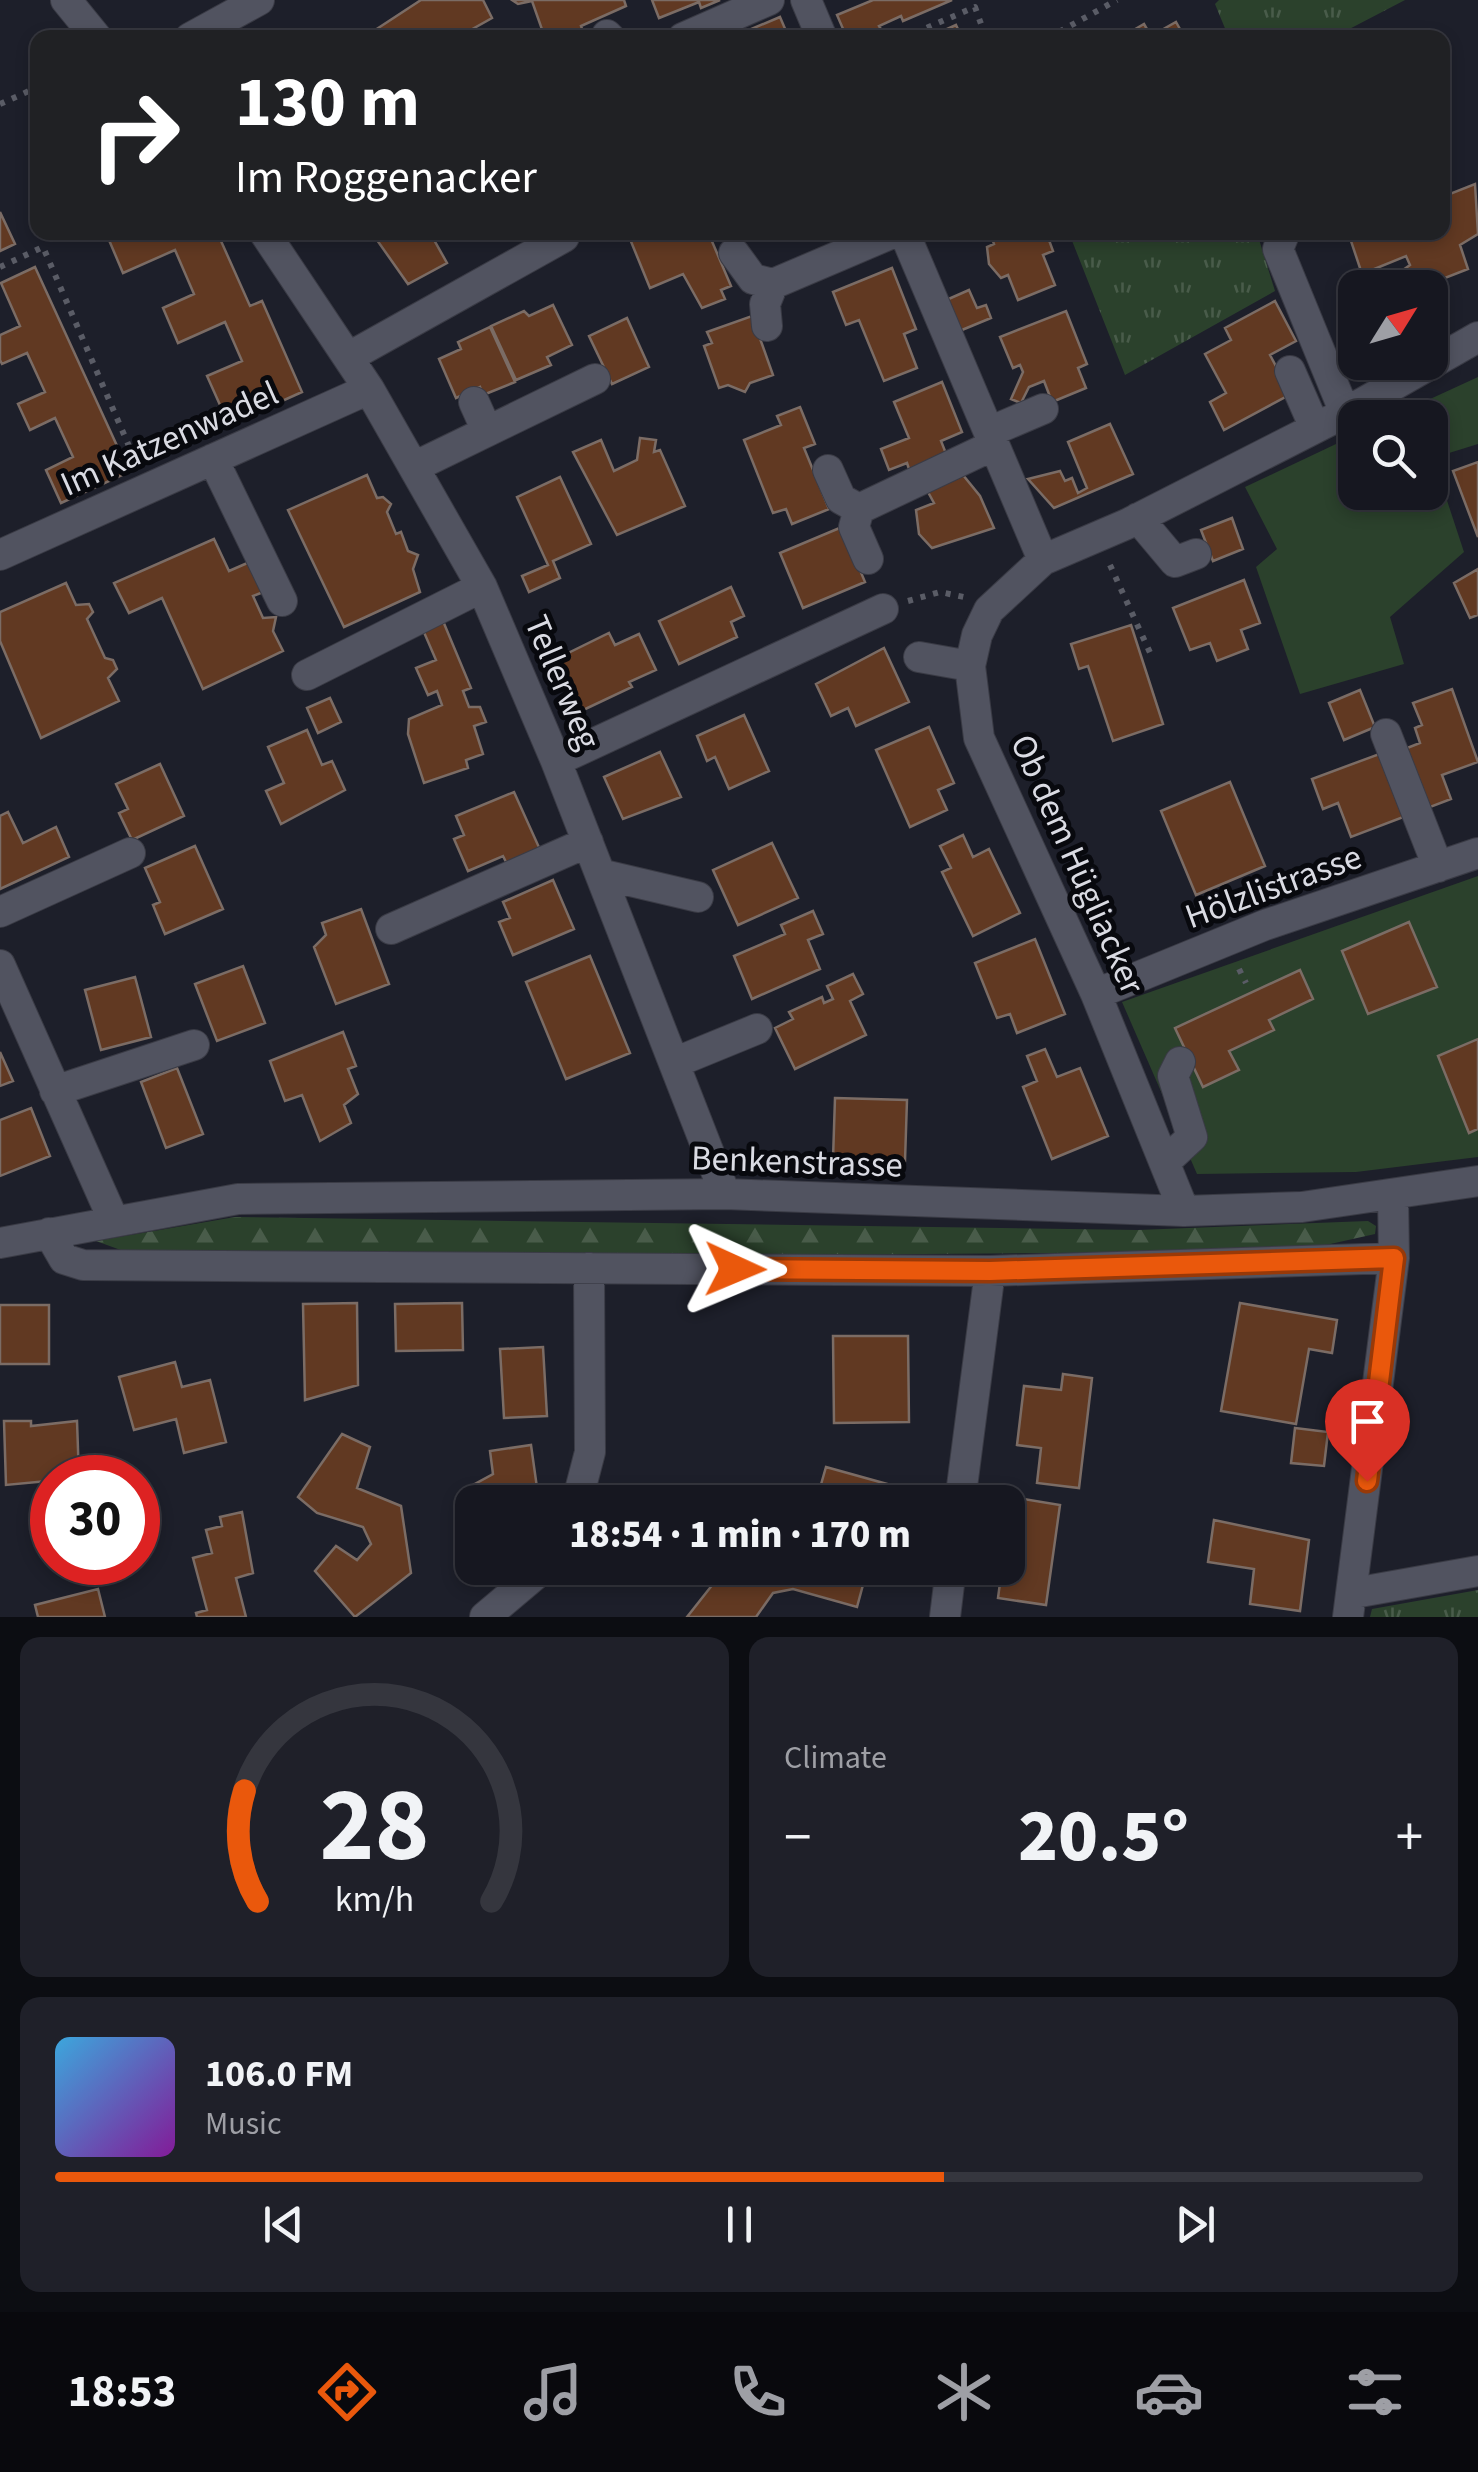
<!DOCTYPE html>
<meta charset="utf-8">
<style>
:root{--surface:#161720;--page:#1f2029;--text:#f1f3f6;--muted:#9e9fa5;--line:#35363e;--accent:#ea580c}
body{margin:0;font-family:"Source Sans 3",sans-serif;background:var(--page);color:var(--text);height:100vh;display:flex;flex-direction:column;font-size:38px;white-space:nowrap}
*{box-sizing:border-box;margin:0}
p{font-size:32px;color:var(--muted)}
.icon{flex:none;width:55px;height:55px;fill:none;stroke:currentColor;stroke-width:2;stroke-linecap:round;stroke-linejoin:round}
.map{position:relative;height:1617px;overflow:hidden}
.side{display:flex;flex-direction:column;gap:20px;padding:20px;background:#0c0d12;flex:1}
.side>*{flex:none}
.hud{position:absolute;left:30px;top:30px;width:1420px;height:210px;border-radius:20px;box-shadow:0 5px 15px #0003,0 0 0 2px var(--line);background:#202124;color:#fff;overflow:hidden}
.needle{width:65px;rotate:53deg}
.tools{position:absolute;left:1338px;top:270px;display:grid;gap:20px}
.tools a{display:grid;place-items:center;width:110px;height:110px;border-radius:20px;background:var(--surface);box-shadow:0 5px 15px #0003,0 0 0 2px var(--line);font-size:50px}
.speed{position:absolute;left:30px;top:1455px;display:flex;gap:20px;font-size:50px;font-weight:700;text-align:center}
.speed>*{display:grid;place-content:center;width:130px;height:130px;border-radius:50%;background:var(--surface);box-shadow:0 5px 15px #0003,0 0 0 2px var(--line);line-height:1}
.speed .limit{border:15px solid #d22;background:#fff;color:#111}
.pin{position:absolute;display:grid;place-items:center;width:85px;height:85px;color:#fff;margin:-102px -42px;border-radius:50% 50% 50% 0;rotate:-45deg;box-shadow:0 0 10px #0007}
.pin .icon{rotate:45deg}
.me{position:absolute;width:110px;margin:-55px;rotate:91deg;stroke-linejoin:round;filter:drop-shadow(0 0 8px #0008)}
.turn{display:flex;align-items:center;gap:35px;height:210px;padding:0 40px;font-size:45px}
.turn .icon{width:130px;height:130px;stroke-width:2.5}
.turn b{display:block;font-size:70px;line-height:85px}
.big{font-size:75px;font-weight:800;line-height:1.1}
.side .card{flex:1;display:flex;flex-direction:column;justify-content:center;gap:15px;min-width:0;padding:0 35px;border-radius:20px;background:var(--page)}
.side .dial{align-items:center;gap:0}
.dial svg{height:260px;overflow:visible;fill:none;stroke:var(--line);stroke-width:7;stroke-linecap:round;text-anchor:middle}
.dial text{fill:var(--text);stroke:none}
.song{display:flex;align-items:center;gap:30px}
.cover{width:120px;height:120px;border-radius:15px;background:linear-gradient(135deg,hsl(200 70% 55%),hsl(290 70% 35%))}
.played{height:10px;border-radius:5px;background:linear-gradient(90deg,var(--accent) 65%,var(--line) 65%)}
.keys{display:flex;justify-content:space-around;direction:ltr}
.heat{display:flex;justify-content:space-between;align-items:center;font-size:55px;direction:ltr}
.side .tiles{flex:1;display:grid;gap:20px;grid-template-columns:1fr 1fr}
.card:last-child{grid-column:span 2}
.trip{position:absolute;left:455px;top:1485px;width:570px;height:100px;border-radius:20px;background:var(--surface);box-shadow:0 5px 15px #0003,0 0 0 2px var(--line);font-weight:800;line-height:100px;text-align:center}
.tab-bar{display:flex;height:160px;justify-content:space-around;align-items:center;background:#09090d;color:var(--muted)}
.tab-bar .icon{width:70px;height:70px}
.tab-bar .current{color:var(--accent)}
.tab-bar b{font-size:45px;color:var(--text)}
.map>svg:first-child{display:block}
.grass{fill:url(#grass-tufts)}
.forest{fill:url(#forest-firs)}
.garden{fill:#2b412c}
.building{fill:#613922;stroke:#7b6c65;stroke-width:2.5}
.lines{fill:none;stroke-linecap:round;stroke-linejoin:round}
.minor-casing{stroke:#3a3b45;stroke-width:32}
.path{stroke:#5a5c66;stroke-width:6;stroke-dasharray:5 8;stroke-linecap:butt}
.minor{stroke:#515360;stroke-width:30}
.route-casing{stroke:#983908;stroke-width:25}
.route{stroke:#ea580c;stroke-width:18}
.labels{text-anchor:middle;stroke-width:10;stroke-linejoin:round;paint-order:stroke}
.street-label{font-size:35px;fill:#dadbe3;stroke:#08090e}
</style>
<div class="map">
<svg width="1478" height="1617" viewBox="0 0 1478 1617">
<defs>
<pattern id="grass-tufts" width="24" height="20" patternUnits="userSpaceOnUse" patternTransform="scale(2.5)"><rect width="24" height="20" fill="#2b412c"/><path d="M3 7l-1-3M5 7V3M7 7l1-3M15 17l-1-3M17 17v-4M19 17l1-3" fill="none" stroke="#495c4a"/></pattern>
<pattern id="forest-firs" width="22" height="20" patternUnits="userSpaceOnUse" patternTransform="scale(2.5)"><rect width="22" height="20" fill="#2b412c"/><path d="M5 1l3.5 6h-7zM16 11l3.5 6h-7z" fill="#495c4a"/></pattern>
</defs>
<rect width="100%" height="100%" fill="#1d1f2a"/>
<path class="grass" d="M1219,0H1405L1334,37L1229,38L1215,4Z
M1069,233H1257L1275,291L1125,375Z
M1478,1590V1617H1370L1372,1609Z"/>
<path class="forest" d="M235,1217L1138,1230L1368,1221L1376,1226L1375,1234L1299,1251L148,1260L96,1241Z"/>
<path class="garden" d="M1478,377V444L1433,458L1464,552L1390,617L1404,664L1300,694L1256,567L1277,549L1245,487L1355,435V492H1430V418L1391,417Z
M1478,876V1157L1356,1172L1197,1174L1122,1002Z"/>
<path class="building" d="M421,0H483L492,18L469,31L473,38H363Z
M624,0L626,6L581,26L585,38H545L532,1L518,4L512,0Z
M652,0H720L701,8L699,2L659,18Z
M873,0H952L903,21L901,16L879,26L882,31L868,38H847L837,15Z
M780,17L789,38H730Z
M1176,22L1185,38H1120L1144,24L1151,36Z
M956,25L962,38H927Z
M1475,184L1478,234L1460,245L1468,269L1437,281L1430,292V288H1403L1400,272L1410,265L1406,256L1362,274L1348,232H1442V197Z
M0,212L15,244L0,251Z
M126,232H193L196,239L217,232L250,306L262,301L302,392L229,425L207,376L242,361L225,322L178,343L163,308L194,294L175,250L123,273L109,240Z
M441,232L433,238L447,263L408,284L372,233Z
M644,232H708L731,286L721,290L725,299L702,308L683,274L650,288L630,239Z
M990,232H1046L1053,251L1043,255L1055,285L1018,300L1008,275L1001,278L989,264L987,247L994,244Z
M35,267L129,472L61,503L46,470L73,457L55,418L30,430L18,404L45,392L27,353L2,364L0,360V335L20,326L1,283Z
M892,268L916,329L904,334L917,368L884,381L859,320L846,325L833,292Z
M969,290L977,308L986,305L991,318L957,332L944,301Z
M1275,301L1296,341L1270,355L1291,394L1224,430L1210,402L1226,393L1205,354L1231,340L1225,328Z
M553,305L572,345L547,357L551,365L516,380L491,326L524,311L529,316Z
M1066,311L1087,364L1078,368L1086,388L1052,402L1044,381L1029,387L1021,403L1011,399L1023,372L1020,365L1013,368L1000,337Z
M752,316L773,375L750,383L745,392L728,385L719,388L704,346L712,343L707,332Z
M627,318L649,367L612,384L589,336Z
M490,327L515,382L483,395L480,387L456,398L439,359L461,349L458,342Z
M942,382L962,432L941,441L947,456L910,472L907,463L889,470L881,449L909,438L894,402Z
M800,407L815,444L804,448L829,509L792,524L786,509L773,513L744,440L781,425L777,416Z
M1110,424L1133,474L1054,508L1028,479L1060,471L1065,481L1072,478L1078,493L1087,488L1068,442Z
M640,438L656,440L654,452L660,450L685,506L617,535L573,452L601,440L614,471L637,460Z
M1478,462V537L1453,471Z
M367,475L377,498L383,497L391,504L387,512L396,534L401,532L408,551L418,555L413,569L420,592L344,627L288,510Z
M963,475L980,496L994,528L932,548L919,534L916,510L934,503L928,492Z
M560,477L591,544L553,561L560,578L529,592L522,576L548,565L517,497Z
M1232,518L1243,549L1213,561L1201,530Z
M842,527L865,582L803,608L780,553Z
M214,539L229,571L252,561L266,591L253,596L263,618L276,617L273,631L283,651L203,689L162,598L129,613L114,583Z
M1478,569V615L1470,618L1454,583Z
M1244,580L1260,623L1241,630L1248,649L1217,661L1210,643L1190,650L1173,608Z
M66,583L76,605L89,604L93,612L87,619L105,658L113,660L117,669L108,678L119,701L41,738L0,641V612Z
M731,587L744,616L731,622L737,637L679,664L659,621Z
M443,621L471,688L463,691L469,707H480L486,722L474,726L483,754L466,760L468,768L424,783L408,734L409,719L442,705L437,691L428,695L416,668L436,660L423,630Z
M1131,625L1163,724L1113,741L1088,666L1079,669L1071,644Z
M609,633L615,645L639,634L656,670L629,682L632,687L579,712L554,660Z
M884,648L909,702L856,726L848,708L831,716L816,684Z
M1452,689L1478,762L1442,775L1451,799L1425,809L1402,750L1420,743L1415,728L1422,725L1413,703Z
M1360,690L1375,727L1344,740L1329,703Z
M330,698L341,722L318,733L307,708Z
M744,715L769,771L729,789L715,757L707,761L697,736Z
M929,727L954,783L938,790L947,810L910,827L876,750Z
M307,730L322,765L332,761L345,790L281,824L266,791L284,783L268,747Z
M660,752L681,797L623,819L604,777Z
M1382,753L1406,816L1351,837L1338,803L1323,809L1312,779Z
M160,764L184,816L132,840L119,813L128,809L116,784Z
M1230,782L1265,866L1196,895L1161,811Z
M514,792L542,854L509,868L503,856L468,871L454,839L464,835L456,816Z
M8,812L23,843L56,827L69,857L0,889V816Z
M963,835L973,857L989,849L1020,913L973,936L942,872L951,868L940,846Z
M772,843L798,898L738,925L713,870Z
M195,846L223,909L165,934L153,905L160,902L145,868Z
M553,880L574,929L513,955L499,922L510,918L503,902Z
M361,909L389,984L336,1004L314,947L326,935L322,923Z
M813,911L823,934L808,940L820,969L752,999L734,956L785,934L781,925Z
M1409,922L1437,987L1368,1014L1342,951Z
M1035,939L1065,1014L1017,1033L1010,1014L997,1018L975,963Z
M590,956L630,1053L566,1079L526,982Z
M243,966L265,1023L217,1041L195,984Z
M1300,970L1313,999L1269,1020L1274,1030L1229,1051L1239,1070L1203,1087L1175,1028Z
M853,974L863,994L850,1001L866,1035L795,1069L775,1028L793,1019L789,1012L822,997L824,1003L833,999L827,986Z
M135,977L151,1037L101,1050L85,990Z
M343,1032L356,1066L348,1069L358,1094L344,1105L351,1123L320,1141L302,1095L285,1101L270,1061Z
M1478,1039V1129L1469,1133L1438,1056Z
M1045,1049L1057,1077L1080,1068L1108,1136L1052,1159L1023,1087L1037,1081L1027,1056Z
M0,1052L13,1081L0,1086Z
M177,1068L203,1134L166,1148L141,1082Z
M835,1098L907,1100L905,1161L833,1159Z
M31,1108L50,1156L0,1176V1120Z
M357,1303L358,1385L305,1400L303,1304Z
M462,1303L463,1350L396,1351L395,1304Z
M1240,1303L1337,1320L1332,1353L1309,1349L1296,1424L1221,1411Z
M0,1305H49V1364H0Z
M833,1336H908L909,1422L834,1423Z
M543,1347L547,1416L504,1418L500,1349Z
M175,1362L182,1387L210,1380L226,1442L184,1453L176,1419L134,1430L119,1377Z
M1063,1374L1092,1378L1079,1488L1037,1483L1041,1448L1017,1445L1024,1386L1061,1390Z
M4,1421H31V1426L77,1421L79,1478L6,1485Z
M1295,1428L1328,1432L1324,1466L1291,1463Z
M342,1434L370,1447L357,1488L401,1506L411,1573L355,1617L315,1571L336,1546L357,1560L371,1544L363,1527L317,1513L298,1497Z
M531,1445L539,1502H472V1525L466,1526L462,1491L493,1474L490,1451Z
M826,1467L905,1489L902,1502H816Z
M1012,1497L1060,1505L1046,1605L998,1598L1002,1568H1008Z
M242,1512L253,1573L236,1578L246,1617H197L196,1613L207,1610L193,1558L212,1553L206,1530L222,1526L220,1517Z
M1214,1520L1309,1540L1300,1611L1250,1604L1254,1569L1208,1562Z
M472,1527V1554L460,1556L455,1529Z
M703,1568H860L867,1570L857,1607L793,1589L773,1593L756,1617H687L717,1579Z
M98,1589L105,1617H38L35,1605Z"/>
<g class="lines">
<g class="minor-casing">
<path id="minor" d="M66,0L97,38
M806,0L822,38
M607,35L610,38
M190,38L259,0
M683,38L769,0
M264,232L369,389L482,587L556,761L725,1194
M904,232L1043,560
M1285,232L1278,249L1345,413
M734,253L753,279L773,284
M767,326L765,304L773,284L895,232
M349,357L564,237
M1290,371L1315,428
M474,402L487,431
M989,432L1043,409
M213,459L282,601
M414,467L595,379
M828,470L841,499L859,509
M1138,518L1175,562L1196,554
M0,555L369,389
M868,559L854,527L859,509L994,445
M919,657L970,666
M307,675L482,587
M1386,734L1438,867
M556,761L883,609
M600,874L698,897
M0,912L130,853
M391,929L588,842
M0,965L113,1219
M1096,994L1265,925L1478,853
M674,1063L757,1029
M55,1091L194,1045
M1166,1161L1192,1137L1173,1076L1180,1062
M1184,1211L1096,994L979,738L970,666L977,635L989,610L1043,560L1127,524L1345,413L1478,337
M49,1233L64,1259L83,1265L990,1271L1394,1258
M0,1243L238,1199L725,1194L1184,1211L1302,1207L1478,1181
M577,1502L590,1452L589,1268
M960,1502L990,1271
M1354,1593L1478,1571
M485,1617L543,1568
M945,1617L951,1568
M1348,1617L1394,1258L1393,1196"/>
</g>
<path class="path" d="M903,38L975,7L986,38
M1048,38L1117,0
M0,104L38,87
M0,267L43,247L135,460
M1110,565L1152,657
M908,601L940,592L964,597
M1239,969L1246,983"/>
<use href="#minor" class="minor"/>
</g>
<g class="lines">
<g class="route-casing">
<path id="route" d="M735,1269L990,1271L1394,1258L1367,1481"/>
</g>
<use href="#route" class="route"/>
</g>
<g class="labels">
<g class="street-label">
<text transform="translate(169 438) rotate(-24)" y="12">Im Katzenwadel</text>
<text transform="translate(563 682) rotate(67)" y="12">Tellerweg</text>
<text transform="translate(1078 864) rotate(66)" y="12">Ob dem Hügliacker</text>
<text transform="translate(1273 886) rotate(-20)" y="12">Hölzlistrasse</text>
<text transform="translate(797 1161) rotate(2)" y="12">Benkenstrasse</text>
</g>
</g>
</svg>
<div class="tools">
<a><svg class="needle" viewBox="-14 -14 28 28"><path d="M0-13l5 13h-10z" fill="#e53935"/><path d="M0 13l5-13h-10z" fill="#9e9fa5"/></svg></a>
<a><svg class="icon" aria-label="search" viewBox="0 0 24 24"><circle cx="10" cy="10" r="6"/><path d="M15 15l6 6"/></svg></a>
</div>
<div class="speed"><div class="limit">30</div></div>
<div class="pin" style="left:1367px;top:1481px;background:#d93025"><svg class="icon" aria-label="arrive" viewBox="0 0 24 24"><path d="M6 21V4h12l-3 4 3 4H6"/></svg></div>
<svg class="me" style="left:735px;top:1269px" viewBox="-20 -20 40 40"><path d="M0-17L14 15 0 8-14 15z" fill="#ea580c" stroke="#fff" stroke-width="4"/></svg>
<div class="trip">18:54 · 1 min · 170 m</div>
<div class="hud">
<div class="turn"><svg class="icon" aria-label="right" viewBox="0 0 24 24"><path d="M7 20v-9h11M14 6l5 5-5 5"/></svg><div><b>130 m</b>Im Roggenacker</div></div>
</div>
</div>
<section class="side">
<div class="tiles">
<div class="card dial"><svg viewBox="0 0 100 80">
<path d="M14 69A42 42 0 1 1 86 69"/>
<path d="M14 69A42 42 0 0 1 10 35" stroke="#ea580c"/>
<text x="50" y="56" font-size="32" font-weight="700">28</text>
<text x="50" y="72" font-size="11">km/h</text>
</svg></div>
<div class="card"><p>Climate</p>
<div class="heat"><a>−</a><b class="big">20.5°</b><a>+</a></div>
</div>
<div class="card">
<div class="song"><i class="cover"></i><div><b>106.0 FM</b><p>Music</p></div></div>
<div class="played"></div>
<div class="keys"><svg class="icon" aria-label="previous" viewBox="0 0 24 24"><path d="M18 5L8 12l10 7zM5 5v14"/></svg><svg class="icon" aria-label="pause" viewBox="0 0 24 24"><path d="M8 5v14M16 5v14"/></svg><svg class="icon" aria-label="next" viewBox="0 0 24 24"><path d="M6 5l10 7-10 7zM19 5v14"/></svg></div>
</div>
</div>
</section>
<nav class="tab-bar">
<b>18:53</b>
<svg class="icon current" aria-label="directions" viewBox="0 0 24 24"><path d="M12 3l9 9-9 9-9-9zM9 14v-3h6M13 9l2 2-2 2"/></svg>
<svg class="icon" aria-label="music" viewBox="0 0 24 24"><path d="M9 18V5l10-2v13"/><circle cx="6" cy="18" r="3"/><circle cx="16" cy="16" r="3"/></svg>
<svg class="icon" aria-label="phone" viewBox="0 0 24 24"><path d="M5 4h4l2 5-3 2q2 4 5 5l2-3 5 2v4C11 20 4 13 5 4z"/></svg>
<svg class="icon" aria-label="climate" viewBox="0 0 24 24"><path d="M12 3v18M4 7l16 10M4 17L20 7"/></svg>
<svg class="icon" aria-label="car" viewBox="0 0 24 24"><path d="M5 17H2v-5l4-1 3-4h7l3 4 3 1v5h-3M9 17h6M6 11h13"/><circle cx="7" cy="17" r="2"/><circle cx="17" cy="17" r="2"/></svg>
<svg class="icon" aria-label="filters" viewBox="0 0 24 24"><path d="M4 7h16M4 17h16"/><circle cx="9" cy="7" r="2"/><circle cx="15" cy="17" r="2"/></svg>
</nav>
